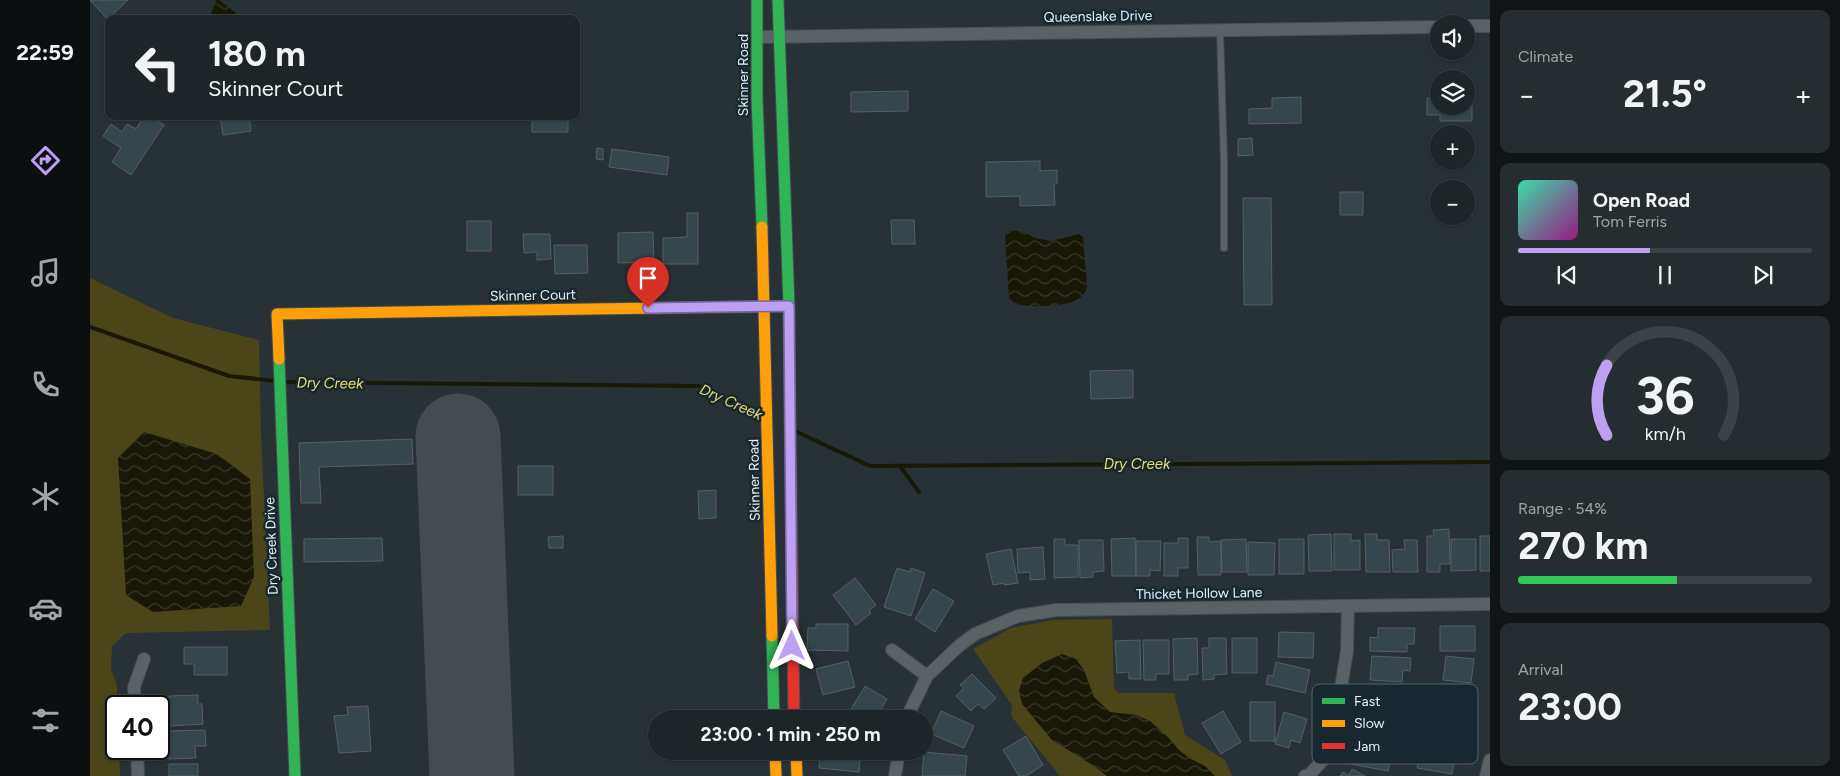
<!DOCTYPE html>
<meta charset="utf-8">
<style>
:root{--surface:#1e2528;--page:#262d30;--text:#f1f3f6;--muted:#a1a5a8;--line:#3c4245;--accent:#bca0f2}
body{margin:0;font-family:Figtree,sans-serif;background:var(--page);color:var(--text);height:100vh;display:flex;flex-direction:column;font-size:19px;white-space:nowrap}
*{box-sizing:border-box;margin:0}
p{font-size:16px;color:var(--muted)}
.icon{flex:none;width:28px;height:28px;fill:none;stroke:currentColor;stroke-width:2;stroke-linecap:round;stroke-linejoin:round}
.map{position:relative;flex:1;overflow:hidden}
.side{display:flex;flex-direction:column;gap:10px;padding:10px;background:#101416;width:350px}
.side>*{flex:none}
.top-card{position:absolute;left:15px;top:15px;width:475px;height:105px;border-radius:10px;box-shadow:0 1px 4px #0004,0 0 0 1px var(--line);background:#1e2528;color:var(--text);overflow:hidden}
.controls{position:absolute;left:1340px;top:15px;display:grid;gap:10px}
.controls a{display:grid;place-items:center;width:45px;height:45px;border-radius:50%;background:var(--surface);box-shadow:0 1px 4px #0004,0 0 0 1px var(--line);font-size:25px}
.speed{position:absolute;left:15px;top:695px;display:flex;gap:10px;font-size:25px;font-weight:700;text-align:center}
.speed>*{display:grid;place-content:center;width:65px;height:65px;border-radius:50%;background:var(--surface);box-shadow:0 1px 4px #0004,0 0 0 1px var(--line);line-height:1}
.speed .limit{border:2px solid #111;border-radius:8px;background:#fff;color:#111}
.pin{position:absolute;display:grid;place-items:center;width:42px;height:42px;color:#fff;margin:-51px -21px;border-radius:50% 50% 50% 0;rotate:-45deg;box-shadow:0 0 5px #0007}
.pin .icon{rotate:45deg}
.me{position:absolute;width:55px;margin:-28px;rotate:0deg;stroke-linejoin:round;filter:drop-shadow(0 0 4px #0008)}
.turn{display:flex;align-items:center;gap:18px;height:105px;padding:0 20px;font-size:22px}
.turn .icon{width:65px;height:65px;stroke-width:2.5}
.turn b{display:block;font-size:35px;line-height:42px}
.big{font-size:38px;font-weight:700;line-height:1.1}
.side .widget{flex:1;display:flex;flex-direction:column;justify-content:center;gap:8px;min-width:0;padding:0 18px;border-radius:10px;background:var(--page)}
.side .dial{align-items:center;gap:0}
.dial svg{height:130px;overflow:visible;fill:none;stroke:var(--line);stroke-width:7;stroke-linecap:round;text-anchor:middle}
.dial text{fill:var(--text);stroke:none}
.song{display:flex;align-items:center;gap:15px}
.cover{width:60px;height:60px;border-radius:8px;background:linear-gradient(135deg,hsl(160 70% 55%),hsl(310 70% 35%))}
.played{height:5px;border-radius:2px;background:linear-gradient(90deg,var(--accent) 45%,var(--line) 45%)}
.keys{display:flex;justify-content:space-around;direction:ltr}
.heat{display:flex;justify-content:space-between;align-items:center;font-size:28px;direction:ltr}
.charge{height:8px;border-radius:4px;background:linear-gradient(90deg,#34c759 54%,var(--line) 0)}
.trip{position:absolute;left:558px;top:710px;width:285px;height:50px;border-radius:25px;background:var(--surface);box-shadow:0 1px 4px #0004,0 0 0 1px var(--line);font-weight:700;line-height:50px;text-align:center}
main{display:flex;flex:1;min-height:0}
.tabs{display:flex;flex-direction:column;width:90px;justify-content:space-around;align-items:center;background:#0c0f10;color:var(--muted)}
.tabs .icon{width:35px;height:35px}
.tabs .on{color:var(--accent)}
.tabs b{font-size:22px;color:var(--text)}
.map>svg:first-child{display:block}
.grass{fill:#4b461a}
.water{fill:url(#water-waves)}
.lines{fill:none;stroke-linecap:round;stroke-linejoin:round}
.stream{stroke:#191806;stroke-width:4}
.runway{stroke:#444c50;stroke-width:85}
.building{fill:#35464d;stroke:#585f63}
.lane-casing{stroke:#444c50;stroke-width:8}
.street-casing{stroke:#444c50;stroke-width:14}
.fast-casing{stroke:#444c50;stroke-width:13}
.slow-casing{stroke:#444c50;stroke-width:13}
.jam-casing{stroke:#444c50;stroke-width:13}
.lane{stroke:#5a6266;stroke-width:6}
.street{stroke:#5a6266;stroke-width:12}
.fast{stroke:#30b455;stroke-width:11}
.slow{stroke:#ff9f0a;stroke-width:11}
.jam{stroke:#e5322d;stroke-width:11}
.route-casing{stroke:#7a689d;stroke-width:12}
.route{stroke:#bca0f2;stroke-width:9}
.labels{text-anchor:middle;stroke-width:5;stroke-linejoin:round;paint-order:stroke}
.street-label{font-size:14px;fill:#e6f0f7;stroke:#182831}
.water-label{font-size:15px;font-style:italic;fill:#ebdb72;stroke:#182831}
.key{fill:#182831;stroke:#56646c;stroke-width:1}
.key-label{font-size:14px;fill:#e6f0f7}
</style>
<main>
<nav class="tabs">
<b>22:59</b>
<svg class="icon on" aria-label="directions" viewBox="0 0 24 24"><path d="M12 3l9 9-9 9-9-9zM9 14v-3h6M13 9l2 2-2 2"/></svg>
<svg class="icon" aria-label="music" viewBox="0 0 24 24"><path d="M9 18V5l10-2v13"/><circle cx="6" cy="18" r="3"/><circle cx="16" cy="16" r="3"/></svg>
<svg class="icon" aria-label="phone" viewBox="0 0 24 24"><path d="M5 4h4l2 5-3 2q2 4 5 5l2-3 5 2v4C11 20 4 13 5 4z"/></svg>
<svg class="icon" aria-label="climate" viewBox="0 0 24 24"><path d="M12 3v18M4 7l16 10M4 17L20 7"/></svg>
<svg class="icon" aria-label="car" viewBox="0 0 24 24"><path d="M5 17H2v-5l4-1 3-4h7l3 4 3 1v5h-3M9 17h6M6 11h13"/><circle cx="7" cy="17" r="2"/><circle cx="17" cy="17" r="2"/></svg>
<svg class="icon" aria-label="filters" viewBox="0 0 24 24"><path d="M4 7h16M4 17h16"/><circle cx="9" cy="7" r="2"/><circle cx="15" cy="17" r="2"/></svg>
</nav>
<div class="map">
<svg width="1400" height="776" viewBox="0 0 1400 776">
<defs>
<pattern id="water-waves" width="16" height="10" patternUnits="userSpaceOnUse" patternTransform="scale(1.25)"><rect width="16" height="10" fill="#191806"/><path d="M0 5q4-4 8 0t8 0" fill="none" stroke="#3a3a2b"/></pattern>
</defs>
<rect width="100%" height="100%" fill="#283135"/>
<path class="grass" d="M0,278L83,318L169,340L171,433L180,630L36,633L22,646L21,669L27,685L26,749H29L30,776H0Z
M1022,619L1024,688L1029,693H1084L1095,735L1135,760L1142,776H970L922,717L921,713L922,705L883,649L921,628L963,620Z"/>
<path class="water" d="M126,0H129L146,13L147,19H119Z
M920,230L934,232L945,238L961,241L989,234L993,237L997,284C997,311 945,306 926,305L919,298L915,236Z
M54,432L127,454L160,479L164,577L151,606L63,612L36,595L28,458Z
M972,654L986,659L994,670L1004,697L1020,712L1046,715L1060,721L1078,737L1089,750L1101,759L1115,766L1125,776H1017L1004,766L962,740L932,704L929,691L933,678L952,663Z"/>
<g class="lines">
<path class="stream" d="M0,327L139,376L186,381
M195,382L609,386L671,416
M705,431L780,466L1400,462
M810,466L829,492"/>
<path class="runway" d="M368,436L382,776"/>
</g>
<path class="building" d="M0,0H38L23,14L27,19H19V21Z
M818,91V111L761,112V92Z
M1211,97V123L1159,124V109L1182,108V98Z
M1337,98H1349V106H1376V98H1382V121H1350V115H1337Z
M54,116H60L74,125L41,175L22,162L31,148L13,136L21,124L32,132L37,124L46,129Z
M130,116H159L161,131L133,135Z
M442,116H478V132H442Z
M1162,138L1163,155L1148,156V139Z
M507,148L513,149V160L506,159Z
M522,149L579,157L577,175L519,167Z
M950,161V171L967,170V184H964L965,205L930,206V196L896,197V162Z
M1250,192H1273V215H1250Z
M1153,198H1181L1182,305H1154Z
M597,213H608V264H573V238L597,237Z
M801,220H824L825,244H802Z
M377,221H401V251H377Z
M563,232L564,262L528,263V233Z
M433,234H460L461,259L447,260V252L434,253Z
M464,245H497L498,273L465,274Z
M1043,370V398L1001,399L1000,371Z
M322,439L323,464L229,467L231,503H211L209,443Z
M428,466H463V495H428Z
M626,490V518L609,519L608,491Z
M1359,529L1360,564H1350V572H1337V536H1344L1343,530Z
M1241,534L1242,571H1219L1218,535Z
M1244,534H1261V541L1270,540V570H1244Z
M1275,534H1287V540H1299L1300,572H1276Z
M473,536V548H459L458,537Z
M1390,536H1400V571H1390Z
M1107,537H1119V542L1131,541V575H1108Z
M292,538L293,561L214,562V539Z
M1045,538L1046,576H1022L1021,539Z
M1088,538H1098V568H1088V576H1074V543H1088Z
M964,539H975V545H988V577L964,578Z
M1156,539L1157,572H1132L1131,540Z
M1189,539H1214V574H1189Z
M1361,539H1386V570L1361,571Z
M989,540H1013L1014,571L1003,572V577L990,578Z
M1314,540H1327L1328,572H1303L1302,550L1315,549Z
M1046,541H1071L1070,571L1060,570V576H1046Z
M1158,542L1185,543L1184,575H1158Z
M953,547L955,579L940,580V572L928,573L927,549Z
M921,549L928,583L914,585V583L903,585L896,554Z
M807,568L820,572L821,568L835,573L821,616L794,607Z
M765,578L786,605L779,610L781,613L766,625L743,595Z
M843,589L864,601L845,632L825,619Z
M726,624H758V651L717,650L718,628H726Z
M1350,626H1385V651H1350Z
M1288,628H1325L1324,644H1317V652L1280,651V637L1288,638Z
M1189,632L1224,633L1223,658L1188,657Z
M1107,638L1108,674L1098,675V680H1084L1083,639Z
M1119,638H1136L1137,674L1124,675V679L1113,680L1112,648H1119Z
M1142,638H1167V673H1142Z
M1050,640L1051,679H1039V672L1027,673L1025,641Z
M1053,640H1079V674H1066V680H1054Z
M94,647H137V675H104V664H94Z
M1282,656L1321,658L1320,671L1313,670L1312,682L1280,680Z
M1356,656L1384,659L1381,683L1353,680Z
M758,661L765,687L733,695L726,669Z
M1186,662L1220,670L1215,693L1176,684L1178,675L1183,676Z
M882,674L906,698L894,709L888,704L881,711L866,696L874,688L870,685Z
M775,686L797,699L785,719H755Z
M108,695V704H112L113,724L80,726L79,696Z
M1160,702H1185V741H1160Z
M278,706L281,751L249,753L244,716L258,715L257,707Z
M851,711L884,726L874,748L841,734Z
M1133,711L1151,742L1131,754L1112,723Z
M1194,712L1217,719L1210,743L1201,740L1199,748L1185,744Z
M115,730L116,746H105L106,758L79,759L78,731Z
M936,736L953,765L936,776H929L913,750Z
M1262,740L1298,747L1296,759L1300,760L1298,771L1261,764L1263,753L1260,752Z
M1331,745L1366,751L1362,774L1327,768Z
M731,751H771L769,772L729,768Z
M834,752L877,756L875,776H832Z
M79,764H108V776H79Z
M1262,769L1275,776H1250L1253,772L1259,775Z"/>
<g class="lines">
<g class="lane-casing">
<path id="lane" d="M1130,30L1134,163V248"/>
</g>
<g class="street-casing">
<path id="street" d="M1376,26H1400
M668,37L1349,27
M802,650L837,676
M45,706L44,687L54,659
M816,719L837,676L870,645L885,634L928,616L967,610L1400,604
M47,749L48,776
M805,776L809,751
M1215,776L1220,774L1232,761L1249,700L1257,651L1258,606
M1396,776L1400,760"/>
</g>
<g class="fast-casing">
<path id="fast" d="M667,0V98L672,227
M688,0L699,306L700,417
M568,308L699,306
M189,359L205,776
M682,636L684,719"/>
</g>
<g class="slow-casing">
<path id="slow" d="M672,227L682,636
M189,359L187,314L568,308
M685,751L686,776
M706,751L707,776"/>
</g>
<g class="jam-casing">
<path id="jam" d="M700,417L704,719"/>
</g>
<use href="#lane" class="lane"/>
<use href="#street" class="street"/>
<use href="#fast" class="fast"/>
<use href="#slow" class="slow"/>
<use href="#jam" class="jam"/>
</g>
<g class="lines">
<g class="route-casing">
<path id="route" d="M558,308L699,306L702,646"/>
</g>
<use href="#route" class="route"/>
</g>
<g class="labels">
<g class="street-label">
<text transform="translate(1008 16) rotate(-1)" y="5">Queenslake Drive</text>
<text transform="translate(653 75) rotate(-90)" y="5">Skinner Road</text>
<text transform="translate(443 295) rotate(-1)" y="5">Skinner Court</text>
<text transform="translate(664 480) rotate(-91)" y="5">Skinner Road</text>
<text transform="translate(181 546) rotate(-92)" y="5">Dry Creek Drive</text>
<text transform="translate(1109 593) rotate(-1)" y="5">Thicket Hollow Lane</text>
</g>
<g class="water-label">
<text transform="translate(240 383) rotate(1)" y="5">Dry Creek</text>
<text transform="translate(641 402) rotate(24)" y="5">Dry Creek</text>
<text x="1047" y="469">Dry Creek</text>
</g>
</g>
<rect x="1222" y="684" width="166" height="80" rx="8" class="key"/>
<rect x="1232" y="698" width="23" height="6" fill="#30b455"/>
<rect x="1232" y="720" width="23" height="7" fill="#ff9f0a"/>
<rect x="1232" y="743" width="23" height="6" fill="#e5322d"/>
<g class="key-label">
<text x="1264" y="706">Fast</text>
<text x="1264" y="728">Slow</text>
<text x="1264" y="751">Jam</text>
</g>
</svg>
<div class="controls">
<a><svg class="icon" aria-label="sound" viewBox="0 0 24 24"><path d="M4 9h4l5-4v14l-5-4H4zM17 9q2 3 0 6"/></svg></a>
<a><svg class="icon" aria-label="layers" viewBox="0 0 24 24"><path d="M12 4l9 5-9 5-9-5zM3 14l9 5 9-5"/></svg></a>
<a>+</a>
<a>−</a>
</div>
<div class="speed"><div class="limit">40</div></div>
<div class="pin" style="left:558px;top:308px;background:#d93025"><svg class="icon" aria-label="arrive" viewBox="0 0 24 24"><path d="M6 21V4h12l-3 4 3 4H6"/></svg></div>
<svg class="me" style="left:702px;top:646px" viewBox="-20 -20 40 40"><path d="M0-17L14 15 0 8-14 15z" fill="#bca0f2" stroke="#fff" stroke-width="4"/></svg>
<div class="trip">23:00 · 1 min · 250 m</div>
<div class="top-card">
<div class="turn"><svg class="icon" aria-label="left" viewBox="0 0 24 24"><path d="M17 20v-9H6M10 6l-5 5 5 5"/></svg><div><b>180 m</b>Skinner Court</div></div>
</div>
</div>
<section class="side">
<div class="widget"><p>Climate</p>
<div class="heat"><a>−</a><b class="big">21.5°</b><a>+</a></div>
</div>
<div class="widget">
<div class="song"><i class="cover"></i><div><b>Open Road</b><p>Tom Ferris</p></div></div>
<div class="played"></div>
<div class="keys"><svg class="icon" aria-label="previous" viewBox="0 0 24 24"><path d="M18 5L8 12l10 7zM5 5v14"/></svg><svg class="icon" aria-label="pause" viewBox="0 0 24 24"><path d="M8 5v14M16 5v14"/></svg><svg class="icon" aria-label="next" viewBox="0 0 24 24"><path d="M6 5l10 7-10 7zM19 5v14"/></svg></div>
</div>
<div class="widget dial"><svg viewBox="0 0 100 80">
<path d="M14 69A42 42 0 1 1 86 69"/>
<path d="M14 69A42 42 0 0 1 14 26" stroke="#bca0f2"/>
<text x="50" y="56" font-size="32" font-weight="700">36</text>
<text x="50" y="72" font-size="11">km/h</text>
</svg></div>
<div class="widget"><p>Range · 54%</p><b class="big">270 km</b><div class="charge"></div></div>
<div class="widget"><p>Arrival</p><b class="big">23:00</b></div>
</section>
</main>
